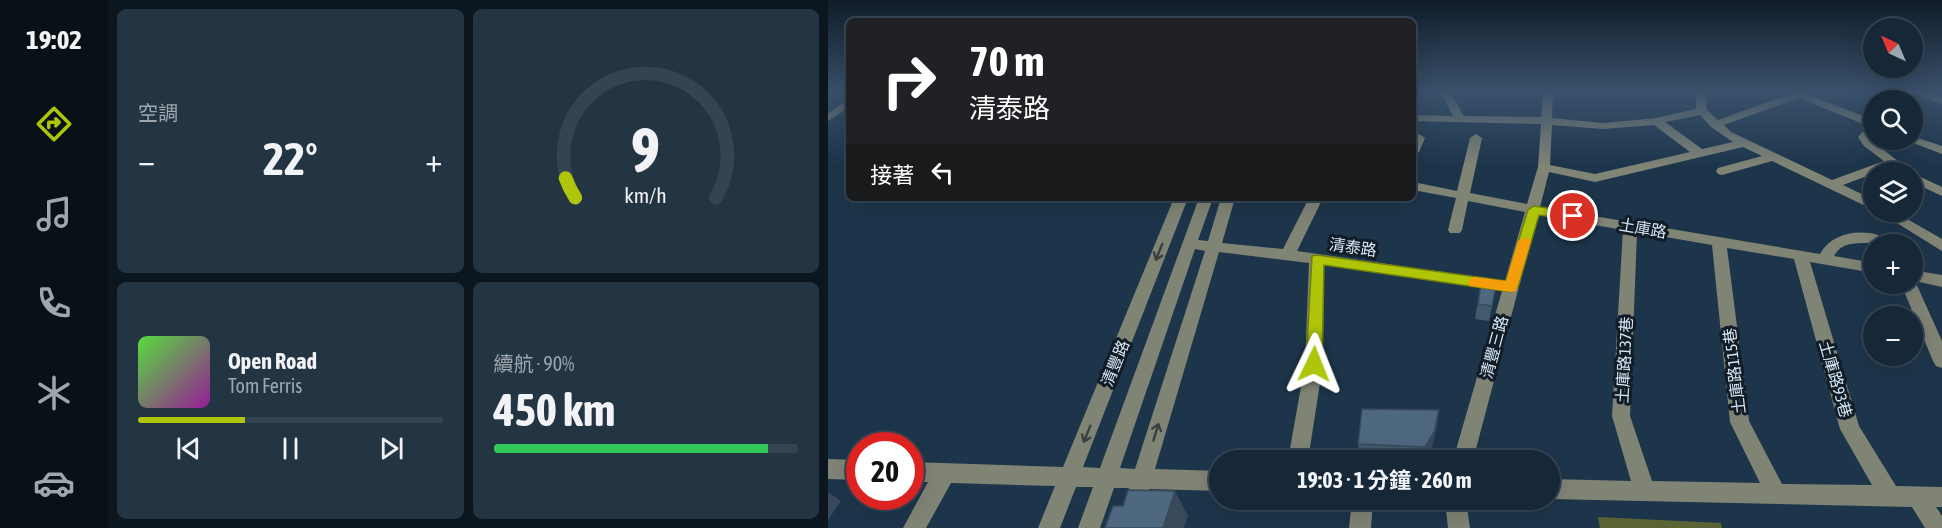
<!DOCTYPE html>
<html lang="zh-TW">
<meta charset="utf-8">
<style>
:root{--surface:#162838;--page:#233443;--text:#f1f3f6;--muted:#9ea6ae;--line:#354453;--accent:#aec50a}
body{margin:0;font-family:"Asap Condensed","Noto Sans TC",sans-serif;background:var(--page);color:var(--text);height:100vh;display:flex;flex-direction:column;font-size:22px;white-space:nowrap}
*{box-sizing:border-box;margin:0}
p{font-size:20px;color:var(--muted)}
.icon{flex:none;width:33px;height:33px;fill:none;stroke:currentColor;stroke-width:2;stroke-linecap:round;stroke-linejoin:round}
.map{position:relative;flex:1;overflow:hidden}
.drawer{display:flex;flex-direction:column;gap:9px;padding:9px;background:#0c161f;width:720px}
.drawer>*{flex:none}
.top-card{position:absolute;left:18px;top:18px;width:570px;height:183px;border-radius:9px;box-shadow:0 6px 24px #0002,0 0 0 2px var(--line);background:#202124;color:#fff;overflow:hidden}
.needle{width:39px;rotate:316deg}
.buttons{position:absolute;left:1035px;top:18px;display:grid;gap:12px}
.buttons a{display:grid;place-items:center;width:60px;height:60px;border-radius:50%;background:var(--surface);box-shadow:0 6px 24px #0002,0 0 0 2px var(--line);font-size:30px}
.speed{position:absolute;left:18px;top:432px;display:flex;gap:12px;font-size:30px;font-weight:700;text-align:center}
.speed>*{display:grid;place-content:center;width:78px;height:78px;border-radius:50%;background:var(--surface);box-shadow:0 6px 24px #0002,0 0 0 2px var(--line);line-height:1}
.speed .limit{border:9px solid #d22;background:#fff;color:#111}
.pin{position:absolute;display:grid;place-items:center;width:51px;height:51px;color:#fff;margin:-26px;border:3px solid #fff;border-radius:50%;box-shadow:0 2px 6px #0007}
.me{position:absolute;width:66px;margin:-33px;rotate:2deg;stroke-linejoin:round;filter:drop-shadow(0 0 4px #0008)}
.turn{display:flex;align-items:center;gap:21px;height:126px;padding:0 24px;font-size:27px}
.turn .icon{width:78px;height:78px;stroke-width:2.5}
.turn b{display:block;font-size:42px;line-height:51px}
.then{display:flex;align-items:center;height:57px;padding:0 24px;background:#0003;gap:12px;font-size:22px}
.big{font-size:45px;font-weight:700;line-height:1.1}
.drawer .card{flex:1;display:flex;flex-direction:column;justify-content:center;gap:9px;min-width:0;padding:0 21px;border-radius:9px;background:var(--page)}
.drawer .dial{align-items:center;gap:0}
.dial svg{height:156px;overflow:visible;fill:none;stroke:var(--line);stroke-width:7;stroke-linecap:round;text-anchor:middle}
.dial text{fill:var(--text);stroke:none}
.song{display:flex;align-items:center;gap:18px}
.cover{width:72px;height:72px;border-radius:9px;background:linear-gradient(135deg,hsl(110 70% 55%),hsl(300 70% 35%))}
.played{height:6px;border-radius:3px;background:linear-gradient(90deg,var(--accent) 35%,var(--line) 35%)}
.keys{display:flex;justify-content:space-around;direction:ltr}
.heat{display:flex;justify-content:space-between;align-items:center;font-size:33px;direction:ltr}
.charge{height:9px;border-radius:4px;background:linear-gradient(90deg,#34c759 90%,var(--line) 0)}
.drawer .tiles{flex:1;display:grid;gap:9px;grid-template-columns:repeat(2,1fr)}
.trip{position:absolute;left:381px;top:450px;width:351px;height:60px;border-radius:30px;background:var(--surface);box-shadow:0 6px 24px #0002,0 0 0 2px var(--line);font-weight:700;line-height:60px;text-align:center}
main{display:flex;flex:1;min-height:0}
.menu{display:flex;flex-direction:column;width:108px;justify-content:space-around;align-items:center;background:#091016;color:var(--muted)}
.menu .icon{width:42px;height:42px}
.menu .on{color:var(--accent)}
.menu b{font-size:27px;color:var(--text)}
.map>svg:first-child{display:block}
.green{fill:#5a6334}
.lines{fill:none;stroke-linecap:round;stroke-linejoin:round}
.minor{fill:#808475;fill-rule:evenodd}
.wall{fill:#43596e}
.shaded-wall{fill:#37495a}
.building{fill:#4e6880;stroke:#37495a;stroke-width:1.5}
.oneway{stroke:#384042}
.route{fill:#aec50a;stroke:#718006;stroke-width:1.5}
.slow{fill:#f59e0b}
.labels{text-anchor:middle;stroke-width:6;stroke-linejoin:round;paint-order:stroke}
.street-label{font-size:16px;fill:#d8e7f5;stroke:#111c26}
</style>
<main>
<nav class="menu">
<b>19:02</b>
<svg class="icon on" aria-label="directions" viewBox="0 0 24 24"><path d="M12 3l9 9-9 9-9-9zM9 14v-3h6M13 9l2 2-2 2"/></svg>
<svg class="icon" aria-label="music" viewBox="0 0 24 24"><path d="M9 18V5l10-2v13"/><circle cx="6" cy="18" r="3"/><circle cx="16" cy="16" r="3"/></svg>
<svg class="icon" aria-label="phone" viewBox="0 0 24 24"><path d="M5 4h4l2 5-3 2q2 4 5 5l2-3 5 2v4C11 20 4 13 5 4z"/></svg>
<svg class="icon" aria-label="climate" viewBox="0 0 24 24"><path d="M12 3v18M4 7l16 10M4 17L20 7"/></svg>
<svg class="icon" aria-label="car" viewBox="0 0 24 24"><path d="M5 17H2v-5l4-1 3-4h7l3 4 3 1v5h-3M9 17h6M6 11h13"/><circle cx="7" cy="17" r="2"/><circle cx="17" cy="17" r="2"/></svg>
</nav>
<section class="drawer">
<div class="tiles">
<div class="card"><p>空調</p>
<div class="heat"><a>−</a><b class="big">22°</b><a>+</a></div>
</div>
<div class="card dial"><svg viewBox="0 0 100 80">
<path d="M14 69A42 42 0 1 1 86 69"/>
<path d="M14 69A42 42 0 0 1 9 59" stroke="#aec50a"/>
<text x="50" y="56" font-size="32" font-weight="700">9</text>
<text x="50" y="72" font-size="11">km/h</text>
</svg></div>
<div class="card">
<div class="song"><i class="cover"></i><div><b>Open Road</b><p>Tom Ferris</p></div></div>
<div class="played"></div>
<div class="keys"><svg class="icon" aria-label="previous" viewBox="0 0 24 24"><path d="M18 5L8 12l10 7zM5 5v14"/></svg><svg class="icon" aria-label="pause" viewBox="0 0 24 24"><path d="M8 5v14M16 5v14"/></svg><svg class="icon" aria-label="next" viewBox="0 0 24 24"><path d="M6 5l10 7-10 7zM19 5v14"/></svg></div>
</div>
<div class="card"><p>續航 · 90%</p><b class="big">450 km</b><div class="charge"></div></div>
</div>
</section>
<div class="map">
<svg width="1114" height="528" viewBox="0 0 1114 528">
<rect width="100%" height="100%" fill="#1d354b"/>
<path class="green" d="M770,517L893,523L894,528H772Z"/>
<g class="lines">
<path class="minor" d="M612,92H622L636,116L713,117L715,92H725L724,118L775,123L828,118L868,109V92H878L879,110L890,120L962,94V92H983L981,95L1046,120V134L1042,137L1044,141L1084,172H1071L1063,167L1015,185L1046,200V210L944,161L894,175L890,174L888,171L890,168L934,156L915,147L767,182L721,172L712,207L992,254C1003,234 1029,229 1050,235L1052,238L1050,241C1033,246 1016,238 1006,256L1046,263V273L982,262L1031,426L1068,486L1114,487V507H1108L1114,516V528H1097L1084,507L722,499V479L803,481L784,416L795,230L710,215L645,460H625L674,291L496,265L495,364L480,460H460L477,364L481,263L391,252L327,469L392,471V491L321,489L310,528H288L301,488H286L272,528H250L265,487H248L232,528H210L227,486L123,483L98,528H75L100,482H82V462L235,467L346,198H360L255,467L272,468L371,198H385L370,240L380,241L393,198H407L394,243L455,249L481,198H495L469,251L677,281L697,212L640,201L634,230L632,233H622L620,230L628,198L585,190V182L629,191L642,138L648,134L654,138L642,193L699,204L710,167L713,124L585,121V115L625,116ZM971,98L1040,126L1030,137L1036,146L1056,161L1004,180L903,132L896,125ZM872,115L883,127L905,142L874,149L837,122ZM724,125L775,129L826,125L862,152L767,174L722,165ZM809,232L884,245L902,422L932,483L824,481L802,416ZM899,248L966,259L1012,429L1044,485L954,484L921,421ZM367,249L377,251L307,469L292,468Z
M1082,92H1097L1114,97V104Z
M21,99V107L0,121V113Z
M591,134L597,138L591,152L585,156V138Z
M1084,136L1114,146V154L1080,141L1078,140H1084Z
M1084,173L1114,187V196L1084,182Z
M1051,212H1067L1114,239V251Z
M1084,270L1114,275V287L1087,281L1114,341V368L1108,366L1105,361L1073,284H1084Z
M0,459L32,460V480L0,479Z
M524,500H545L543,528H521Z
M617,500H638L642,528H620Z"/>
</g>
<path class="wall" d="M654,277L668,286L661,321L647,319Z
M611,410L609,424L604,447L596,460L531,458L530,444Z"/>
<path class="shaded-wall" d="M611,410L609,424L604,447L596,460L597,447Z
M347,491L360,516L356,528H335Z
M0,492L13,501L0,520Z"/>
<path class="building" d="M654,277L663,279L668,286L664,306L650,304Z
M534,409L611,410L606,432L597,447L530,444Z
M300,490L347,491L335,528H277L285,506H295Z"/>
<defs><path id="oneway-shaft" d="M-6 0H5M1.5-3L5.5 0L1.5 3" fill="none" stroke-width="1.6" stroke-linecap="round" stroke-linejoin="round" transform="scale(1.5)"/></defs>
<g class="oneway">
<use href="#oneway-shaft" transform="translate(331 252) rotate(112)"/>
<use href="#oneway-shaft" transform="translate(328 432) rotate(-73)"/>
<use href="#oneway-shaft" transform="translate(259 434) rotate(112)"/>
</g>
<linearGradient id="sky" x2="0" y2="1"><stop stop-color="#101d29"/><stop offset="0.55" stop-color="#3a516c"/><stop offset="1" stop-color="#3a516c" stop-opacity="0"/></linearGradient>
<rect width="1114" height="166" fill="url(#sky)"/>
<path class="route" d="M706,206L745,212L751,216L745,220L711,215L690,287L683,292L496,265L494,364L492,369L486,371L480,369L478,364L484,256L489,255L678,281L700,210Z"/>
<path class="slow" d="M697,237L703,241L688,291L683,292L642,286L640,282L642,279L647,277L678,281L690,241Z"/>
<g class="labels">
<g class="street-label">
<text transform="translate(815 228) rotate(10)" y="6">土庫路</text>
<text transform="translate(525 247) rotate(8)" y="6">清泰路</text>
<text transform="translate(666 347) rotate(-75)" y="6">清豐三路</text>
<text transform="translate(796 360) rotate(-87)" y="6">土庫路137巷</text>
<text transform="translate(287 363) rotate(-68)" y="6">清豐路</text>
<text transform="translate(906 371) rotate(-97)" y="6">土庫路115巷</text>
<text transform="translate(1008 379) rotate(74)" y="6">土庫路93巷</text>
</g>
</g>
</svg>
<div class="buttons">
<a><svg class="needle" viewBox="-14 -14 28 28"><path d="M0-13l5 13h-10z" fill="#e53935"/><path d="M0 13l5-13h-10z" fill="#9ea6ae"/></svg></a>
<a><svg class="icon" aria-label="search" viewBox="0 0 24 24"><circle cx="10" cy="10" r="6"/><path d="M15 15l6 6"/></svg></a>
<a><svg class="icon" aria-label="layers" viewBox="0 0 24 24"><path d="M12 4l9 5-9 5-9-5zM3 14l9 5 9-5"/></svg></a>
<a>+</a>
<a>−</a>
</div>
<div class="speed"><div class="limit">20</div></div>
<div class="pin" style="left:745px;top:216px;background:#d93025"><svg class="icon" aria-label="arrive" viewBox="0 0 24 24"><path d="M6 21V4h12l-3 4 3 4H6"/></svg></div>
<svg class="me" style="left:486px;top:364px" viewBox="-20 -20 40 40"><path d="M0-17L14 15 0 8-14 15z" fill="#aec50a" stroke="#fff" stroke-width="4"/></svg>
<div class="trip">19:03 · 1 分鐘 · 260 m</div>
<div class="top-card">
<div class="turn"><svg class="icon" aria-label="right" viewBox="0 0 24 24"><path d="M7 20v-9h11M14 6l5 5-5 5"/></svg><div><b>70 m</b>清泰路</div></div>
<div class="then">接著<svg class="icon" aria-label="left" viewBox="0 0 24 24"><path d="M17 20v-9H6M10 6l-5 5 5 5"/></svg></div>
</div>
</div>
</main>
